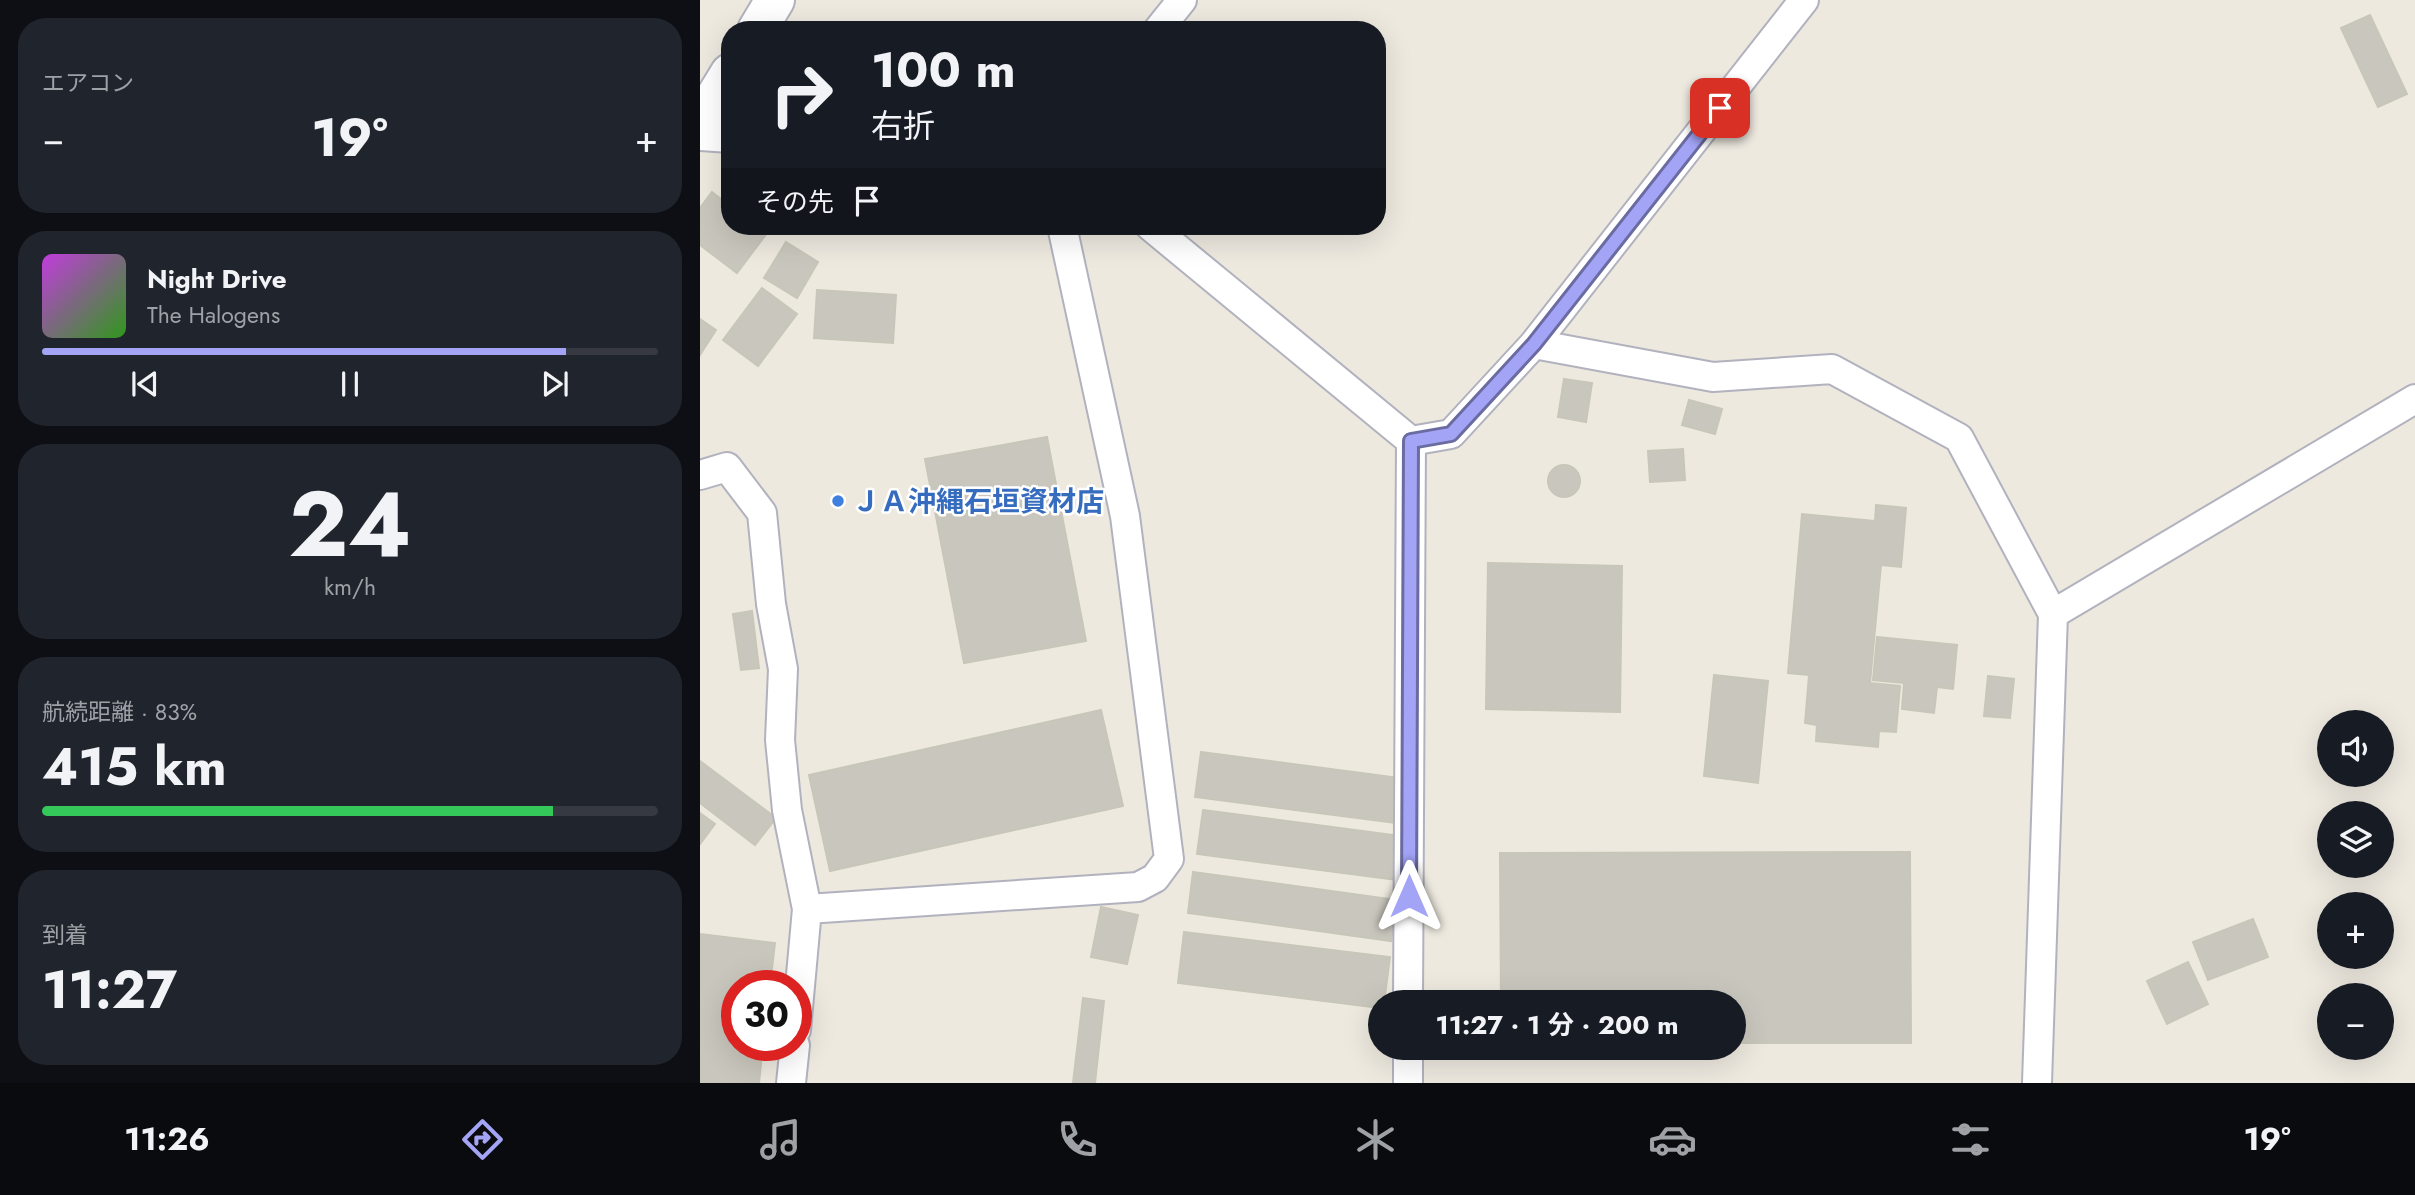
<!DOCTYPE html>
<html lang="ja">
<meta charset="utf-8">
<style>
:root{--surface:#171b24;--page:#20242c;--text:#f1f3f6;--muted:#9ea1a6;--line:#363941;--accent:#a3a4f6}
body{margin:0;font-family:Jost,"Noto Sans JP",sans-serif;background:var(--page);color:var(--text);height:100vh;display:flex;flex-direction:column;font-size:26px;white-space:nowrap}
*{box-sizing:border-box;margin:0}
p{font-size:23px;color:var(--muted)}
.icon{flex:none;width:38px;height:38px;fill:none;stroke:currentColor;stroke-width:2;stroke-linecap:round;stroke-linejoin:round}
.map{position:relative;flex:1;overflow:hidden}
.sheet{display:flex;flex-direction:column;gap:18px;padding:18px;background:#0d0f14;width:700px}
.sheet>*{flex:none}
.guide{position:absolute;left:21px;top:21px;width:665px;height:214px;border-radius:28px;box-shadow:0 7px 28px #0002;background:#171b24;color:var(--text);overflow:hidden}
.buttons{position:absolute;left:1617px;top:710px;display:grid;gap:14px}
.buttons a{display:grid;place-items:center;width:77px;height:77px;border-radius:50%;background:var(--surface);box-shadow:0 7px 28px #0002;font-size:35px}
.speed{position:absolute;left:21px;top:970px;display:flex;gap:14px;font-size:35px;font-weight:700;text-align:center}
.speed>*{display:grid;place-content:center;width:91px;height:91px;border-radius:50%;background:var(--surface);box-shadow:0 7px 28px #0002;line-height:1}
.speed .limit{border:10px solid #d22;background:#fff;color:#111}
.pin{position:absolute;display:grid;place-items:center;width:60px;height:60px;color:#fff;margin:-30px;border-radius:14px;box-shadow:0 4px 10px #0006}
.me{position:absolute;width:77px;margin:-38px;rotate:0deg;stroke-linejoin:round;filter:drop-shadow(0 0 5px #0008)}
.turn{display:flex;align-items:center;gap:24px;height:147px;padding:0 35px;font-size:32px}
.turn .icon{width:91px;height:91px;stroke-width:2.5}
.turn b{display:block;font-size:49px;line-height:60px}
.then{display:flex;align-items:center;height:66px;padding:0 35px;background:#0003;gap:14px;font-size:26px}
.big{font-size:52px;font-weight:700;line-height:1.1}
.sheet .widget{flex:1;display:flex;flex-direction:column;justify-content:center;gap:10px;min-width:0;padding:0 24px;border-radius:28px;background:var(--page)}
.sheet .dial{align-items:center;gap:0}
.dial b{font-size:91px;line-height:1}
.song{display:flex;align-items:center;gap:21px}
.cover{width:84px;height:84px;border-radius:10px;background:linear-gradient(135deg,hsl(290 70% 55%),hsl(110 70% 35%))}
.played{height:7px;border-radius:4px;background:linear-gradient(90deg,var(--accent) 85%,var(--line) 85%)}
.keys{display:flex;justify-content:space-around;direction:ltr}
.heat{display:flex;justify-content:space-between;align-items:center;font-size:38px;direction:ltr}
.charge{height:10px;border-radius:5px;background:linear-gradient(90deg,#34c759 83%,var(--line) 0)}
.trip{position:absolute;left:668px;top:990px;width:378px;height:70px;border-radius:35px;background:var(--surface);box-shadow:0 7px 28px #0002;font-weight:700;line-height:70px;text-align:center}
.tabs{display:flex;height:112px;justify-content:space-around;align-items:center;background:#090b0e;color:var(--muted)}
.tabs .icon{width:49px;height:49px}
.tabs .current{color:var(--accent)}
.tabs b{font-size:32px;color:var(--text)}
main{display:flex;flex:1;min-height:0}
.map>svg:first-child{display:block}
.building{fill:#c9c7bd;stroke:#c8c6b8;stroke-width:2}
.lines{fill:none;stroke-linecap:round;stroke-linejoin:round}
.street-casing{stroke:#b2b2bf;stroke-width:32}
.secondary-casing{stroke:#b2b2bf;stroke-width:42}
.street{stroke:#fff;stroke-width:28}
.secondary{stroke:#fff;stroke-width:38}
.route-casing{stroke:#6a6ba0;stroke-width:18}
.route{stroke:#a3a4f6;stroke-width:12}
.shop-dot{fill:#3f7fe0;stroke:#fff;stroke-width:2.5}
.labels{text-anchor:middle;stroke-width:5;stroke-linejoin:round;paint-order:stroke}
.shop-label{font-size:28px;font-weight:bold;fill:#366cbe;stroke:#fff;text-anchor:start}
</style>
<main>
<section class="sheet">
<div class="widget"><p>エアコン</p>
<div class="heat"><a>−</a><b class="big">19°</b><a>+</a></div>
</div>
<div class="widget">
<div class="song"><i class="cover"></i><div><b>Night Drive</b><p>The Halogens</p></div></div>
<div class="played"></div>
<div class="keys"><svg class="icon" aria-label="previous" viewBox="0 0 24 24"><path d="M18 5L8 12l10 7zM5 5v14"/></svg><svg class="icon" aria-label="pause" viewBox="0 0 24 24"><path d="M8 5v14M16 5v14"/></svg><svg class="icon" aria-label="next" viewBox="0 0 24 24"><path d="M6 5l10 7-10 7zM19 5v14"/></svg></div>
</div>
<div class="widget dial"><b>24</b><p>km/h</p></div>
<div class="widget"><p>航続距離 · 83%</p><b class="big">415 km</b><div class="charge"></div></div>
<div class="widget"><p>到着</p><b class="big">11:27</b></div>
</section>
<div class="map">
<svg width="1715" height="1083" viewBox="0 0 1715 1083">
<rect width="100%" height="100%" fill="#ede9df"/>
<path class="building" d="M1670,15L1707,94L1678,107L1641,28Z
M12,192L30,206V226H56L67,233L37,273L0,245V208Z
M86,242L118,262L97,298L64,278Z
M62,288L97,314L58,366L23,340Z
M117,290L196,295L193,343L114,338Z
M0,319L16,330L0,355Z
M864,379L892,383L886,422L858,417Z
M989,400L1022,409L1015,434L982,425Z
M347,437L386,641L264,663L225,459Z
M983,449L985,480L950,482L948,451Z
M848 481a16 16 0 1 1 32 0a16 16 0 1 1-32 0Z
M1176,505L1206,508L1201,567L1181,565L1170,683L1200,686L1196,732L1179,731L1178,747L1116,741L1117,725L1105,723L1109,675L1088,673L1102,514L1175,521Z
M788,563L922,566L920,712L786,709Z
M52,611L59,668L41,670L33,614Z
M1177,637L1257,645L1253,689L1237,687L1234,713L1202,709L1204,683L1173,680Z
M1014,675L1068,681L1058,783L1004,776Z
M1288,676L1314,679L1310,718L1284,716Z
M401,710L423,806L130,871L109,775Z
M501,752L700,778L695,823L495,797Z
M0,761L76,818L55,845L0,803Z
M503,810L701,836L696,880L497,854Z
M0,813L15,824L0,844Z
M1210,852L1211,1043H1034V1003H916V996L864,997L865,1003H801L800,853Z
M493,872L697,900L691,941L488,913Z
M401,907L438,915L427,964L391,957Z
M1553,919L1568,957L1508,980L1493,942Z
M484,932L690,957L684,1003H681V1008L478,983Z
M0,934L75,943L70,985H37V1045H63L59,1083H0Z
M1488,962L1508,1004L1467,1024L1447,981Z
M383,998L404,1001L395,1083H373Z"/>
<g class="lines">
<g class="street-casing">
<path id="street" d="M458,30L482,0
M0,136L30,138
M450,226L711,441L751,434L834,344L1104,0
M834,344L1013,377L1132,369L1259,438L1353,614L1337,1083
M0,475L27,467L62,513L71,604L83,669L80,740L87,810L107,909L96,1030
M1353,614L1715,399
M107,909L438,887L455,878L469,859L425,516L362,226
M708,1003L711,441
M91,1083L95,1045
M708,1083V1048"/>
</g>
<g class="secondary-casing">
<path id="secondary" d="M57,30L75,0
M0,122L30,73"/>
</g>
<use href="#street" class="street"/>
<use href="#secondary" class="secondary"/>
</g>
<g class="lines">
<g class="route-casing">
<path id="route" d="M709,896L711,441L751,434L834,344L1020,108"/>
</g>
<use href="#route" class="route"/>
</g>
<circle class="shop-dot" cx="138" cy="501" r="7"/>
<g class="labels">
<g class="shop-label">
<text x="152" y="511">ＪＡ沖縄石垣資材店</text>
</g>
</g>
</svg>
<div class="buttons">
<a><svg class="icon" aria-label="sound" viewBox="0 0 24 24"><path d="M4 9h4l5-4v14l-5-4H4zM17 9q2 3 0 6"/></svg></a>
<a><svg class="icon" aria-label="layers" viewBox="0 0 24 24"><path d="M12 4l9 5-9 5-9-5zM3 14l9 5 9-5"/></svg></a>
<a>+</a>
<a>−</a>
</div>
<div class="speed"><div class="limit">30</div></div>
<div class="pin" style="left:1020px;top:108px;background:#d93025"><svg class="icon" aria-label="arrive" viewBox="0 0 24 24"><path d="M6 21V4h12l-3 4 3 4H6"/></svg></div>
<svg class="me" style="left:709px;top:896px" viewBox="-20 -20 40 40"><path d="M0-17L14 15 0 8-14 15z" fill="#a3a4f6" stroke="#fff" stroke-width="4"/></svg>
<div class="trip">11:27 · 1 分 · 200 m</div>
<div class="guide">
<div class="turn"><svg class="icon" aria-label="right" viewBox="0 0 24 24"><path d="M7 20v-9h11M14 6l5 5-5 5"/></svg><div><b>100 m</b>右折</div></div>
<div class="then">その先<svg class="icon" aria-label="arrive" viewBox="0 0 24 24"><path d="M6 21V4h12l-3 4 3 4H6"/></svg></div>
</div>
</div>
</main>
<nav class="tabs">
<b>11:26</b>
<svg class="icon current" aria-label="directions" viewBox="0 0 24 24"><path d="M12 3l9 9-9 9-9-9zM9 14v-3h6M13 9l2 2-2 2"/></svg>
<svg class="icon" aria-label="music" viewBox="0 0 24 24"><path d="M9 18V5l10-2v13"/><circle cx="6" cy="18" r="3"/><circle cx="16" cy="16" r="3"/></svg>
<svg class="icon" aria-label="phone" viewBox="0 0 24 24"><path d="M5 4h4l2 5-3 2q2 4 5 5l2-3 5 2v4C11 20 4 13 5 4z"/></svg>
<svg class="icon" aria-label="climate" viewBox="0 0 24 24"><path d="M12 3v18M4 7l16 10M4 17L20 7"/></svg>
<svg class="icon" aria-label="car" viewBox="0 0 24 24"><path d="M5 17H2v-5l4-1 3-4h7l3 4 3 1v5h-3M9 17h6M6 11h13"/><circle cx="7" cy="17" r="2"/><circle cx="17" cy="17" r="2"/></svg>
<svg class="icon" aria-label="filters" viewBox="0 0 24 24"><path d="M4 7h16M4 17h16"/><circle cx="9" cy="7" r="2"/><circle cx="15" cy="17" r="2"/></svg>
<b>19°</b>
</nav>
